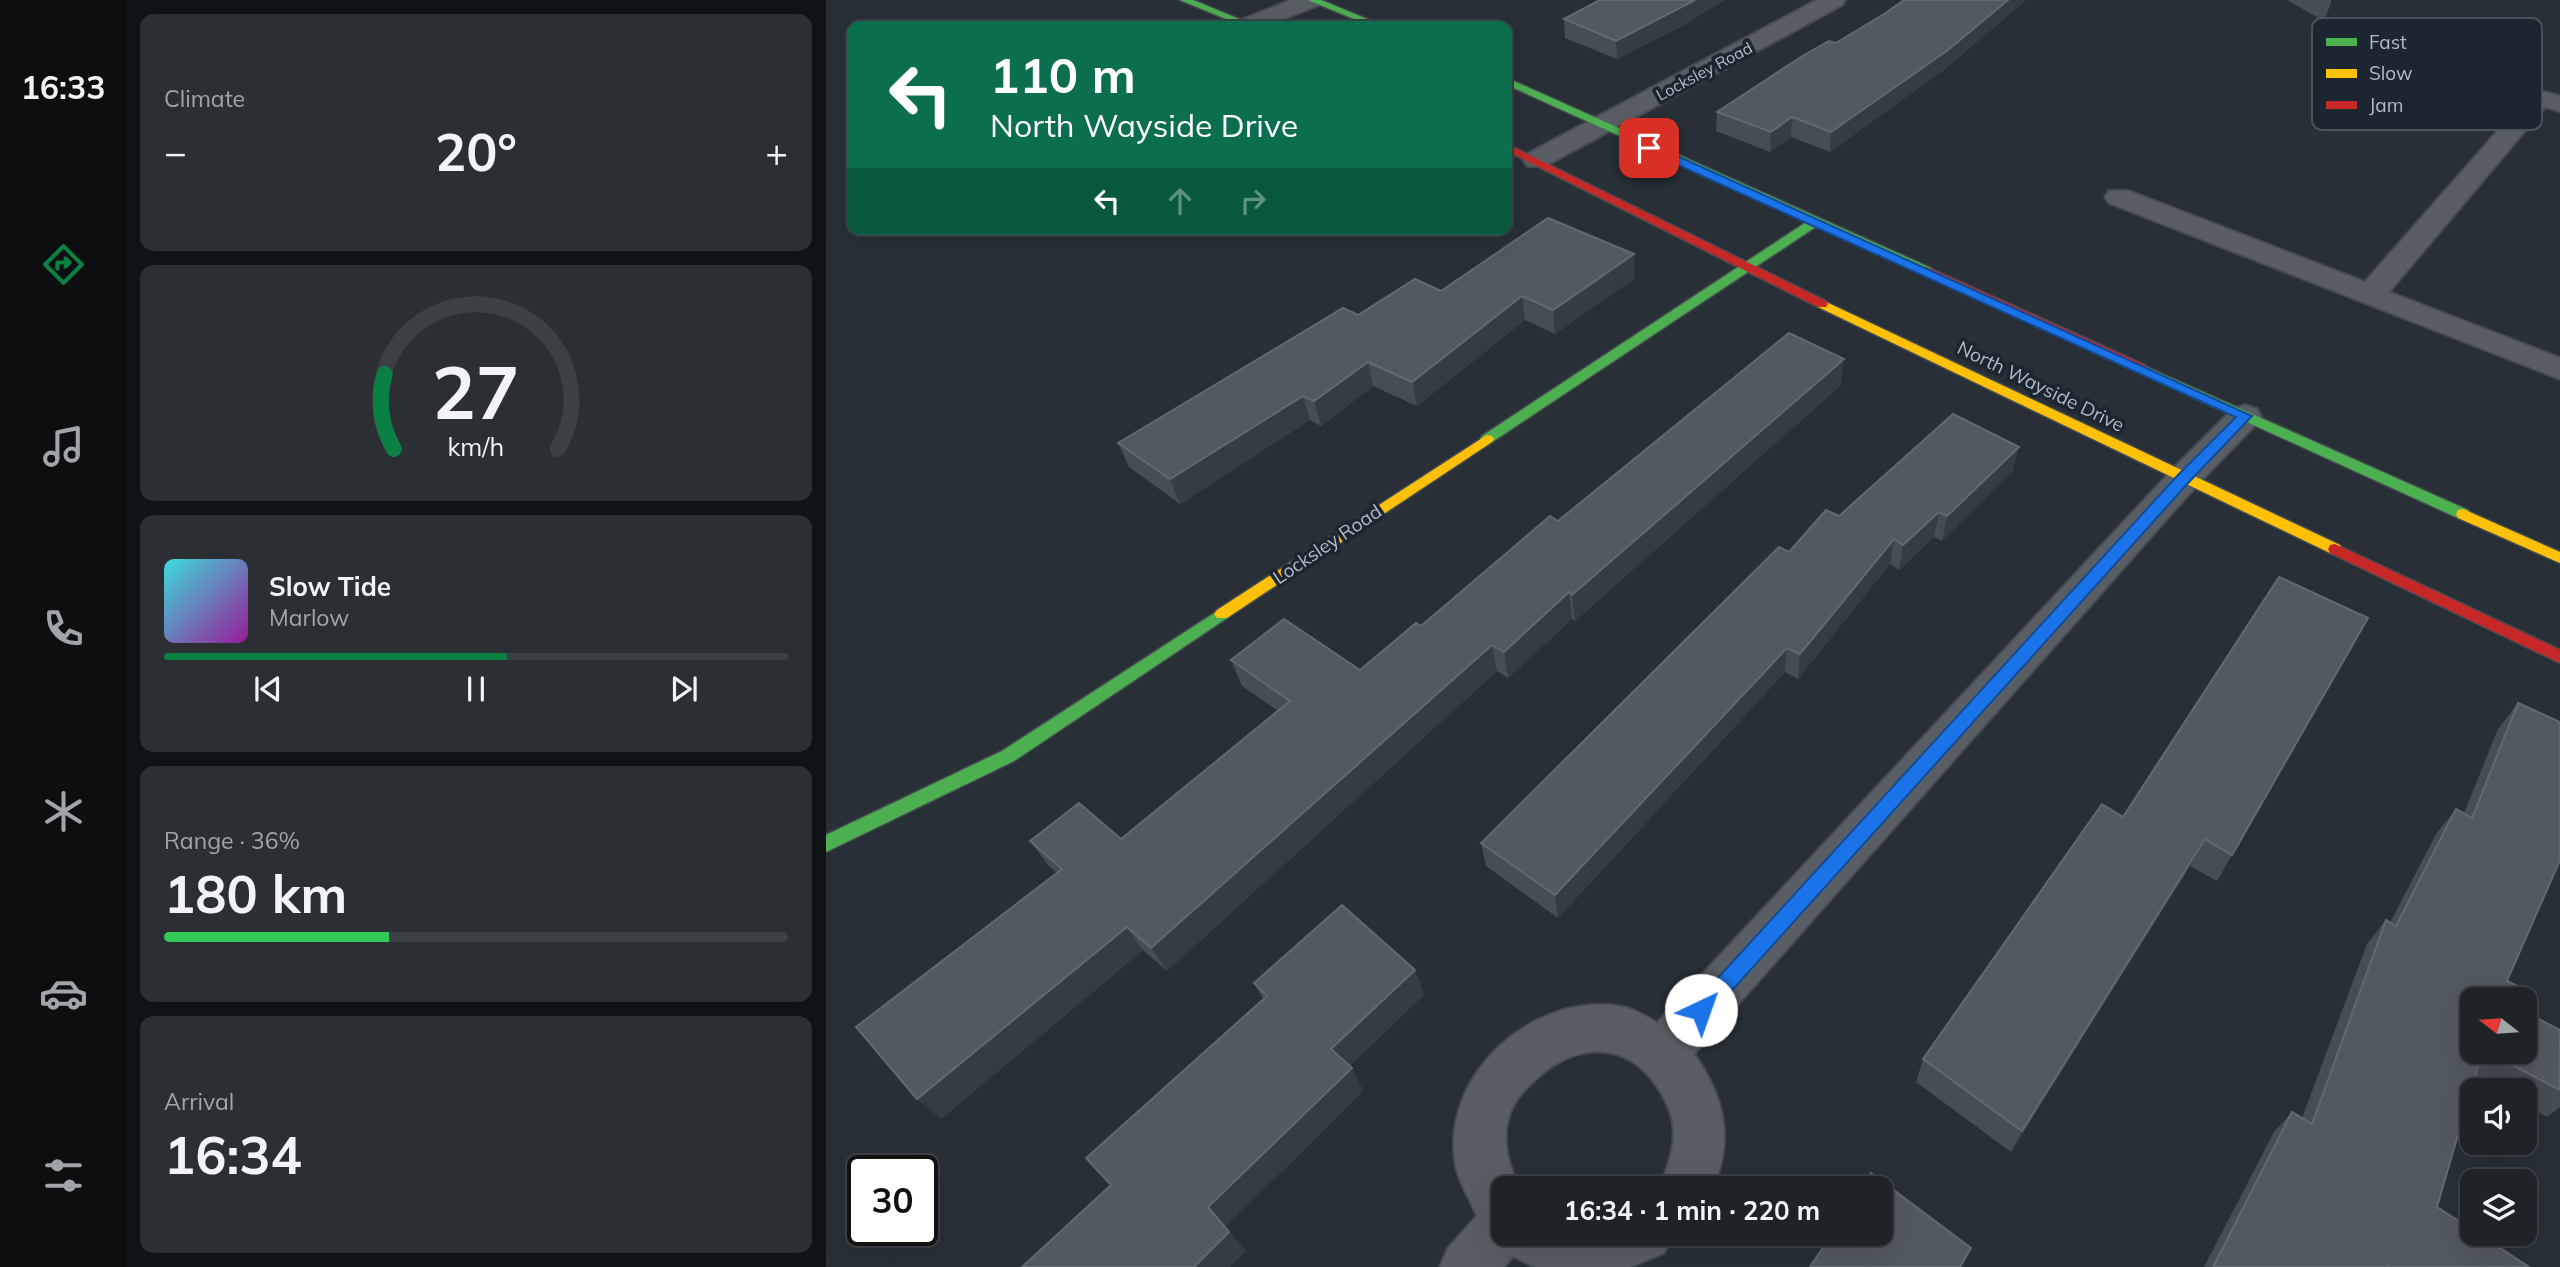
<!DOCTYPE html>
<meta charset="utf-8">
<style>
:root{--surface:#1e2328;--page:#2b2f34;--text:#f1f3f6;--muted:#a1a4a8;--line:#3c4045;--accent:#0b8043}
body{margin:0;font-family:Mulish,sans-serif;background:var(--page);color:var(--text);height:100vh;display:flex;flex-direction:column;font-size:26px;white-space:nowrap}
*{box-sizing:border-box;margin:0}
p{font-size:23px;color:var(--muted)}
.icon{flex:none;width:38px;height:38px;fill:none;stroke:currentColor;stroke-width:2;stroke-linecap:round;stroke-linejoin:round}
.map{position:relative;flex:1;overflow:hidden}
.side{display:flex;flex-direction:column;gap:14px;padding:14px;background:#101316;width:700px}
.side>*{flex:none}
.hud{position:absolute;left:21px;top:21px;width:665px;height:214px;border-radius:14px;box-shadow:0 7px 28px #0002,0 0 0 2px var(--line);background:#0b6e4f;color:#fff;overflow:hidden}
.needle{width:46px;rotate:287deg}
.fabs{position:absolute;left:1634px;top:987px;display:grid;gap:14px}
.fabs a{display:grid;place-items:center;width:77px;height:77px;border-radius:14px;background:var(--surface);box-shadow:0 7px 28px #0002,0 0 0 2px var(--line);font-size:35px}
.speed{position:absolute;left:21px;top:1155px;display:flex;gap:14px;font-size:35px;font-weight:700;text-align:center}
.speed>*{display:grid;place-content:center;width:91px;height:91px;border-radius:50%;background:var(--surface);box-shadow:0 7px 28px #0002,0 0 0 2px var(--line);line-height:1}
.speed .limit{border:4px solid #111;border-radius:10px;background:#fff;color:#111}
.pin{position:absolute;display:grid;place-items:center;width:60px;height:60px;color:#fff;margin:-30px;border-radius:14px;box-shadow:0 4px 10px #0006}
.me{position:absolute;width:77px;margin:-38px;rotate:42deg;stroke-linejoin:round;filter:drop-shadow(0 0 5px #0008)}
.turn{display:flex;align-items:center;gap:24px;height:147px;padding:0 28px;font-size:32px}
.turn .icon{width:91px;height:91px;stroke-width:2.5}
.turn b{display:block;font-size:49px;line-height:60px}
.lanes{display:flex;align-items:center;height:66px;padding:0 28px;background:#0003;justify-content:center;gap:35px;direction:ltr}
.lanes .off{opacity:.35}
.big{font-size:52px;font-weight:700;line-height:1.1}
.side .tile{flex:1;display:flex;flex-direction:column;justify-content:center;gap:10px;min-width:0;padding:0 24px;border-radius:14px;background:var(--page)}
.side .dial{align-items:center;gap:0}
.dial svg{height:182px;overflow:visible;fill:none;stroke:var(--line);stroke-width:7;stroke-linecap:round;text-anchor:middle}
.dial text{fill:var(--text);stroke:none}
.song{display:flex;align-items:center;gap:21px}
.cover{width:84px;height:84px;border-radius:10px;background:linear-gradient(135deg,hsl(180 70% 55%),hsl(300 70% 35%))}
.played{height:7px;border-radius:4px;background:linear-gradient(90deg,var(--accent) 55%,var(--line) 55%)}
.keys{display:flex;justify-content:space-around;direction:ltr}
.heat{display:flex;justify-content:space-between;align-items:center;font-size:38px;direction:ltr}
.charge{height:10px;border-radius:5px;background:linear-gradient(90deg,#34c759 36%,var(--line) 0)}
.trip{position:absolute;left:665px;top:1176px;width:402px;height:70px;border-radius:14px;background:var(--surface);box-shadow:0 7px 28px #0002,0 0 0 2px var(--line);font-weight:700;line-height:70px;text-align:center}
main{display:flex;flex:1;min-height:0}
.tabs{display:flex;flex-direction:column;width:126px;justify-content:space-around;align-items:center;background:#0c0e10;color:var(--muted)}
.tabs .icon{width:49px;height:49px}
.tabs .on{color:var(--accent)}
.tabs b{font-size:32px;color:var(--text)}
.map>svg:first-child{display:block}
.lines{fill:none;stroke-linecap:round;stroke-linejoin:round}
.street-casing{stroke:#464b51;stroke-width:4}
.fast-casing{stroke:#464b51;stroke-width:3}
.slow-casing{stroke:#464b51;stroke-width:3}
.jam-casing{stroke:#464b51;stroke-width:3}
.street{fill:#585e64;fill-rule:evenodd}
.fast{fill:#4caf50;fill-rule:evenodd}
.slow{fill:#ffc107;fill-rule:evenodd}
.jam{fill:#c62828;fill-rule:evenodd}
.wall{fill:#474d54}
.shaded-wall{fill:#363c43}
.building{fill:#535960;stroke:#626970;stroke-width:2}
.route{fill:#1a73e8;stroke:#114b97;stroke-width:2}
.labels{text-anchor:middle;stroke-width:7;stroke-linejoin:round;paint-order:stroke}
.far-street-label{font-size:16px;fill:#b2bcc7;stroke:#1b2630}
.street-label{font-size:19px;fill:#b2bcc7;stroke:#1b2630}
.key{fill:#1b2630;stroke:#48535d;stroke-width:2}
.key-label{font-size:19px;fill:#b2bcc7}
</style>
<main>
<nav class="tabs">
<b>16:33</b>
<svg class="icon on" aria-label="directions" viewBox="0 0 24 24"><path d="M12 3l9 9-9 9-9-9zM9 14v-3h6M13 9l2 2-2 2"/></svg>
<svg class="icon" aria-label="music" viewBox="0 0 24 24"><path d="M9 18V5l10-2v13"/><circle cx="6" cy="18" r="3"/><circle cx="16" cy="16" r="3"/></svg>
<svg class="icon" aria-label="phone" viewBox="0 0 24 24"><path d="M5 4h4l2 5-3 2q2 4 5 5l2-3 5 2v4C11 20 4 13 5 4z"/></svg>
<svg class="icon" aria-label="climate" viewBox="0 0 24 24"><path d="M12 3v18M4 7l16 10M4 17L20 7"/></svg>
<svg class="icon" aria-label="car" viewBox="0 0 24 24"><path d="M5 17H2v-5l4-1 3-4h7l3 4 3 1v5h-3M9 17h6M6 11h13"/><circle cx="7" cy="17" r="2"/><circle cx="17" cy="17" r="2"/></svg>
<svg class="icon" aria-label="filters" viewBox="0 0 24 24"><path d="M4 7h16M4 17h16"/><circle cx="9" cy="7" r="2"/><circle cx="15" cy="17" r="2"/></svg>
</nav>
<section class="side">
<div class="tile"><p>Climate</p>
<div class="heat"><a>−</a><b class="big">20°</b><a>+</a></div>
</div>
<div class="tile dial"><svg viewBox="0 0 100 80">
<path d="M14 69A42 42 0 1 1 86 69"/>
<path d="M14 69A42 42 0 0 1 10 36" stroke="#0b8043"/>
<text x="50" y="56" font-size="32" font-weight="700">27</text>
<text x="50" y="72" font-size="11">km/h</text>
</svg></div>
<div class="tile">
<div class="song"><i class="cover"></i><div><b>Slow Tide</b><p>Marlow</p></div></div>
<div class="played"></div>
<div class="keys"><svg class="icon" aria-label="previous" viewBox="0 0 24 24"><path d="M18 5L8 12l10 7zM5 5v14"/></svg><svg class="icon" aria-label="pause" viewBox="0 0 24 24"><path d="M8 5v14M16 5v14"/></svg><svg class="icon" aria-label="next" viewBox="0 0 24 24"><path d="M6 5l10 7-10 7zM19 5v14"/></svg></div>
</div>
<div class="tile"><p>Range · 36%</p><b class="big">180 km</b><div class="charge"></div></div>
<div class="tile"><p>Arrival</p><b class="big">16:34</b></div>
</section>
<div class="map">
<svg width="1734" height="1267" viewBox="0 0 1734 1267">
<rect width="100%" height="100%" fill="#282f36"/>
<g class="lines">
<g class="street-casing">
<path id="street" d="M465,0H496L493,5L440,26L412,25L415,20Z
M991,0H1019L1016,5L719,166H701L697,160L701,154Z
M1714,91L1734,96V111L1719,107L1563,292L1734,358V379L1283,203L1279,197L1283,191H1303L1539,282L1705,93Z
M1419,405L1431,409L1435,416L1431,423L1370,486L868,1054C898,1097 908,1138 887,1188H834C848,1149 857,1126 832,1088C801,1040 751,1042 711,1078C699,1089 688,1100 683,1116C675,1141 683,1166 693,1188H677V1234H846L838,1253L804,1267H709L687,1256L678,1267H614L622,1248L651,1216C644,1199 631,1179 629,1161C616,1072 711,990 797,1007C809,1009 821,1017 831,1023L1346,470L1407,409Z"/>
</g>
<g class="fast-casing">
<path id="fast" d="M354,0H367L430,26H417Z
M482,0H495L558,26H545Z
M681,78L1105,268L1107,271L1105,274H1097L991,226L666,442H656L654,439L656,436L982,221L681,85Z
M1314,364L1642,510L1644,514L1637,519L1632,518L1309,371V365Z
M396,608L401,610L404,614L401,618L188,761L0,852V835L176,751Z"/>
</g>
<g class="slow-casing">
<path id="slow" d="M996,300L1514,545L1516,549L1509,554L1504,553L992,307L990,304Z
M661,435L666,436L668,439L666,442L401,618H391L388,614L391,610Z
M1637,509L1734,552V563L1632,518L1630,514L1632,510Z"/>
</g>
<g class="jam-casing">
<path id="jam" d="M681,144L1000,301L1002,304L1000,307H992L681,151Z
M1101,267L1319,365L1320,368L1319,371H1309L1097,274L1095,271Z
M1509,544L1734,650V663L1504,553L1502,549L1504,545Z"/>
</g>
<use href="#street" class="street"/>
<use href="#fast" class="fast"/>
<use href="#slow" class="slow"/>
<use href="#jam" class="jam"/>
</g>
<path class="wall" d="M774,0H898L860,24L791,59L739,38L738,19Z
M1078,0H1200L1119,69L1004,152L965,137L944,152L890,131L891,112L1010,43L1058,14Z
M1461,0H1505V3L1498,21Z
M809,278L729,334L699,320L591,406L547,386L495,426L484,420L354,504L303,467L292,443L532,315L615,291Z
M1015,385L749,621L746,619L682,678L671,671L341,971L317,950L115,1119L231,873L222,865L204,841L295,839L452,711L416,686L405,660L534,670L595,626L732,521Z
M1193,447L1186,472L1116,541L1108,537L1073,570L1064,564L972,679L959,672L732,918L660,866L655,843L963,552L1013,516Z
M1453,577L1406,855L1391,881L1364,866L1185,1152L1090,1082L1097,1059L1297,817Z
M1692,703L1647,1052H1699L1734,1030V1107L1721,1117L1699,1105V1090H1670L1649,1079L1611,1207L1703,1267H1378L1448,1132L1466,1112L1476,1118L1541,944L1560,920L1564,923L1610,834L1630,809L1638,813L1672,729Z
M589,970L598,995L523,1066L526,1068L537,1091L399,1227L420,1251L285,1185L437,999L428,983Z"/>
<path class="shaded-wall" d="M869,0H898L860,24L791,59L790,41Z
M1182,0H1200L1119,69L1004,152L1005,132Z
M966,117L965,137L944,152L945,132Z
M808,254L809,278L729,334L727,310Z
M696,296L699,320L591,406L586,382Z
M1018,359L1015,385L749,621L746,595Z
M542,362L547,386L495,426L488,401Z
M477,396L484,420L354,504L344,479Z
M1193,447L1186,472L1116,541L1121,516Z
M1113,512L1108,537L1073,570L1077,545Z
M1068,539L1064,564L972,679L974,654Z
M743,592L746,619L682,678L678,652Z
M666,645L671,671L341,971L325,948Z
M961,648L959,672L732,918L729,895Z
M1379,839L1364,866L1185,1152L1196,1131Z
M301,927L317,950L115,1119L91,1099Z
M589,970L598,995L517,1073L505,1049Z
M526,1068L537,1091L399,1227L420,1251L404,1267H368L382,1207Z"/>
<path class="building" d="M774,0H869L790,41L738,19Z
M1078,0H1182L1122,50L1005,132L966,117L945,132L891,112L978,55L1003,41L1010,43L1058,14Z
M722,218L808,254L727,310L696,296L586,382L542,362L488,401L477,396L344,479L292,443L517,308L532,315L589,279L615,291Z
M963,333L1018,359L746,595L743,592L678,652L666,645L325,948L301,927L91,1099L30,1027L236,869L204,841L253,803L295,839L464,701L405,660L458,619L534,670L590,623L595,626L724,516L732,521Z
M1127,414L1193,447L1121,516L1113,512L1077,545L1068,539L974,654L961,648L729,895L655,843L953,547L963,552L1000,510L1013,516Z
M1453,577L1542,618L1406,855L1379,839L1196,1131L1097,1059L1276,804L1297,817Z
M1692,703L1734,722V860L1681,981L1696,988L1693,999H1647V1052H1656L1611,1207L1647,1230V1234H1653L1703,1267H1564L1561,1265L1560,1267H1387L1466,1112L1486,1124L1560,920L1570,926L1630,809L1646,818Z
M516,905L589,970L505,1049L526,1068L382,1207L403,1232L368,1267H196L285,1185L260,1158L441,996L428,983Z
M1699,1012L1734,1030V1090L1661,1052H1699Z
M1045,1173L1145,1248L1134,1267H984L1006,1234H1055V1188H1036Z"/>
<path class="route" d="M819,145H827L1426,416L1363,482L882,1017L875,1020L868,1017L865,1010L868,1004L1352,475L1410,417L819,150Z"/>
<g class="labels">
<g class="far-street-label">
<text transform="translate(878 71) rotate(-28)" y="6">Locksley Road</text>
</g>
<g class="street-label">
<text transform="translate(1215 386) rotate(26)" y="7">North Wayside Drive</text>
<text transform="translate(501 544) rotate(-34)" y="7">Locksley Road</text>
</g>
</g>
<rect x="1486" y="18" width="230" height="112" rx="10" class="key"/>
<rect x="1500" y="38" width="31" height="8" fill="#4caf50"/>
<rect x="1500" y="69" width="31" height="9" fill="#ffc107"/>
<rect x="1500" y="101" width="31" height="8" fill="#c62828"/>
<g class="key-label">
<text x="1543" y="49">Fast</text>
<text x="1543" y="80">Slow</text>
<text x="1543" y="112">Jam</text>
</g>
</svg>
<div class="fabs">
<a><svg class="needle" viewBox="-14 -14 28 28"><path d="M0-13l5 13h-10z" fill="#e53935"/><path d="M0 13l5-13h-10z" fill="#a1a4a8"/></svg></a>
<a><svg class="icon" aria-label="sound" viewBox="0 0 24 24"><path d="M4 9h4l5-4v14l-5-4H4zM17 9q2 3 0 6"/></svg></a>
<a><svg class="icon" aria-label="layers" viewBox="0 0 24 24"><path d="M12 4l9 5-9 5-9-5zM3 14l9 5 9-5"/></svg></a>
</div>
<div class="speed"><div class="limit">30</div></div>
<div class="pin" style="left:823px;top:148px;background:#d93025"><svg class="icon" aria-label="arrive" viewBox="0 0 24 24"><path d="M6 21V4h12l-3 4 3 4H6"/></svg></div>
<svg class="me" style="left:875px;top:1010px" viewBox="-20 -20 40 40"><circle r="19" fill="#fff"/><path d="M0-13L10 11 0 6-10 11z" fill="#1a73e8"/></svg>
<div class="trip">16:34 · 1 min · 220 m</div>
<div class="hud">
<div class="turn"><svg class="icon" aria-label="left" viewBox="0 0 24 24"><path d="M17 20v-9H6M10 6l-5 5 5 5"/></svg><div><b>110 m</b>North Wayside Drive</div></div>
<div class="lanes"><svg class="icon" aria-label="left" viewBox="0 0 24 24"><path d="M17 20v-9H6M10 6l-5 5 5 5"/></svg><svg class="icon off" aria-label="ahead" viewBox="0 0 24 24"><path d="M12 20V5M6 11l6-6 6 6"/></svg><svg class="icon off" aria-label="right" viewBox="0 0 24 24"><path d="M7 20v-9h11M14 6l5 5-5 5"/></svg></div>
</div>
</div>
</main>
